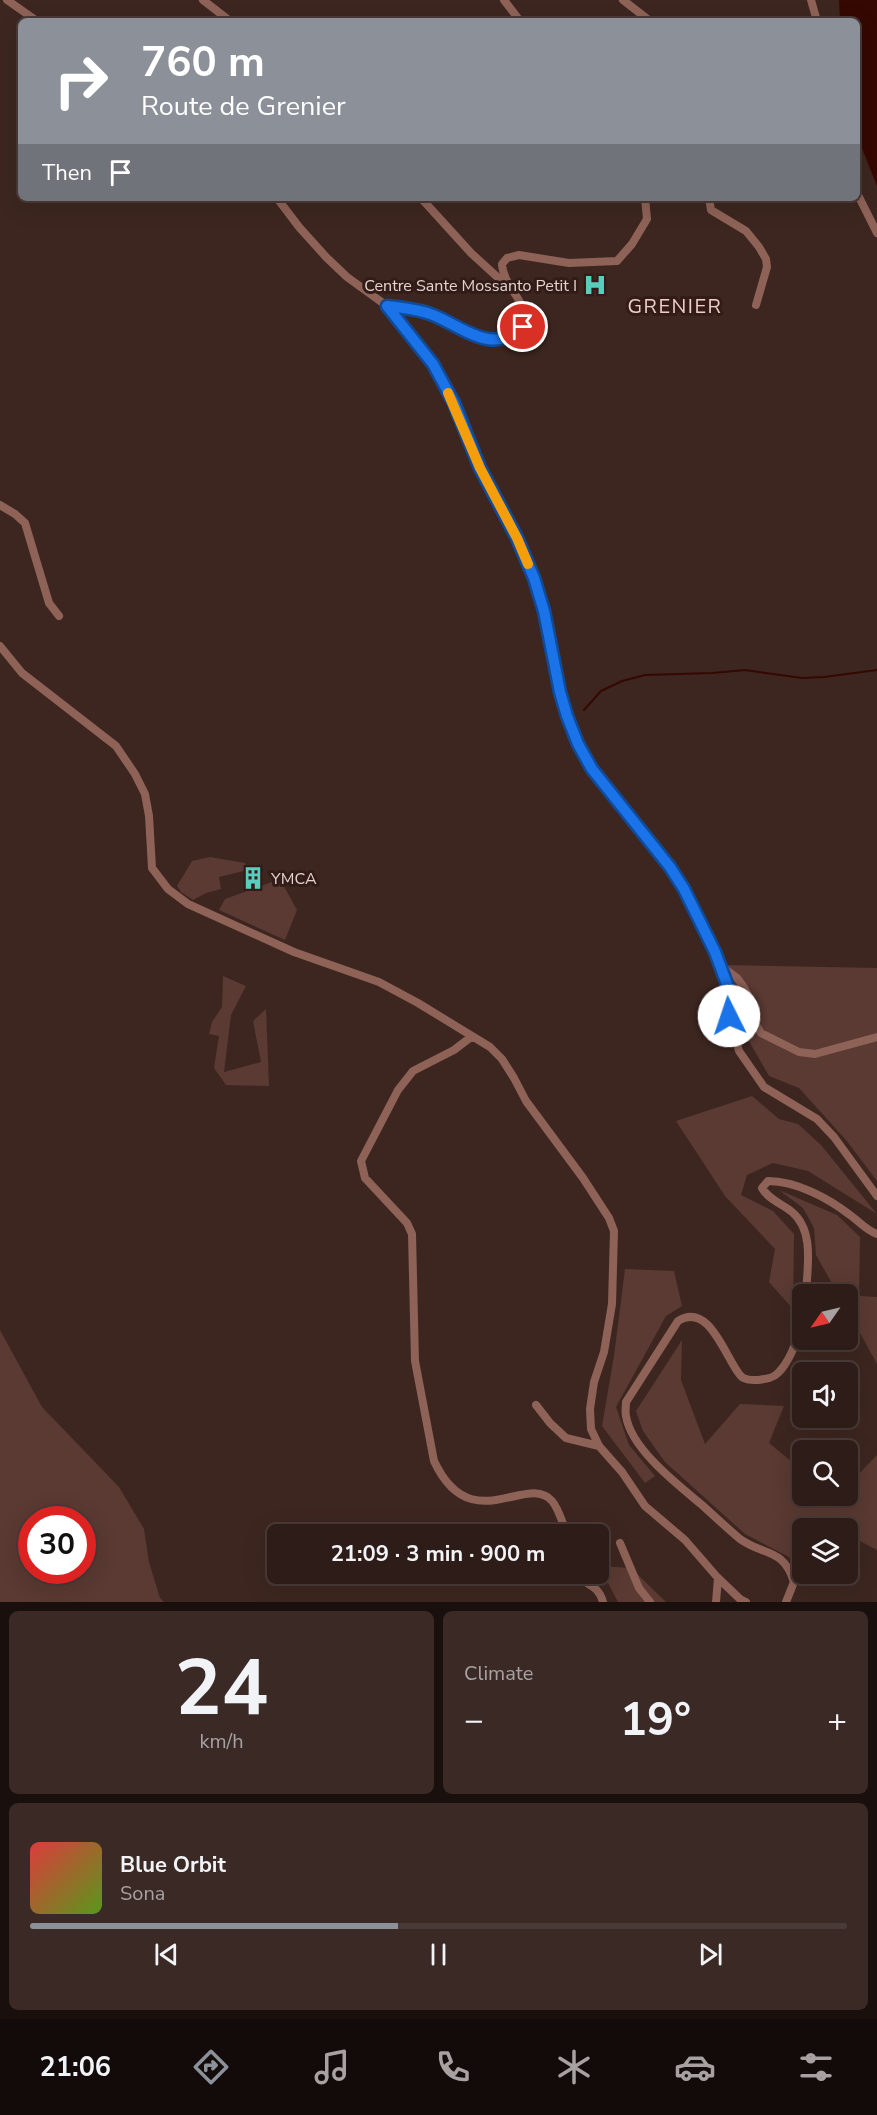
<!DOCTYPE html>
<meta charset="utf-8">
<style>
:root{--surface:#2e1c18;--page:#3a2925;--text:#f1f3f6;--muted:#a7a1a2;--line:#493a37;--accent:#8c9099}
body{margin:0;font-family:"Nunito Sans",sans-serif;background:var(--page);color:var(--text);height:100vh;display:flex;flex-direction:column;font-size:22px;white-space:nowrap}
*{box-sizing:border-box;margin:0}
p{font-size:20px;color:var(--muted)}
.icon{flex:none;width:33px;height:33px;fill:none;stroke:currentColor;stroke-width:2;stroke-linecap:round;stroke-linejoin:round}
.map{position:relative;height:1602px;overflow:hidden}
.panel{display:flex;flex-direction:column;gap:9px;padding:9px;background:#190f0d;flex:1}
.panel>*{flex:none}
.hud{position:absolute;left:18px;top:18px;width:842px;height:183px;border-radius:9px;box-shadow:0 6px 24px #0002,0 0 0 2px var(--line);background:#8c9099;color:#fff;overflow:hidden}
.needle{width:39px;rotate:236deg}
.buttons{position:absolute;left:792px;top:1284px;display:grid;gap:12px}
.buttons a{display:grid;place-items:center;width:66px;height:66px;border-radius:9px;background:var(--surface);box-shadow:0 6px 24px #0002,0 0 0 2px var(--line);font-size:30px}
.speed{position:absolute;left:18px;top:1506px;display:flex;gap:12px;font-size:30px;font-weight:700;text-align:center}
.speed>*{display:grid;place-content:center;width:78px;height:78px;border-radius:50%;background:var(--surface);box-shadow:0 6px 24px #0002,0 0 0 2px var(--line);line-height:1}
.speed .limit{border:9px solid #d22;background:#fff;color:#111}
.pin{position:absolute;display:grid;place-items:center;width:51px;height:51px;color:#fff;margin:-26px;border:3px solid #fff;border-radius:50%;box-shadow:0 2px 6px #0007}
.me{position:absolute;width:66px;margin:-33px;rotate:356deg;stroke-linejoin:round;filter:drop-shadow(0 0 4px #0008)}
.turn{display:flex;align-items:center;gap:21px;height:126px;padding:0 24px;font-size:27px}
.turn .icon{width:78px;height:78px;stroke-width:2.5}
.turn b{display:block;font-size:42px;line-height:51px}
.then{display:flex;align-items:center;height:57px;padding:0 24px;background:#0003;gap:12px;font-size:22px}
.big{font-size:45px;font-weight:700;line-height:1.1}
.panel .tile{flex:1;display:flex;flex-direction:column;justify-content:center;gap:9px;min-width:0;padding:0 21px;border-radius:9px;background:var(--page)}
.panel .dial{align-items:center;gap:0}
.dial b{font-size:78px;line-height:1}
.song{display:flex;align-items:center;gap:18px}
.cover{width:72px;height:72px;border-radius:9px;background:linear-gradient(135deg,hsl(0 70% 55%),hsl(90 70% 35%))}
.played{height:6px;border-radius:3px;background:linear-gradient(90deg,var(--accent) 45%,var(--line) 45%)}
.keys{display:flex;justify-content:space-around;direction:ltr}
.heat{display:flex;justify-content:space-between;align-items:center;font-size:33px;direction:ltr}
.panel .tiles{flex:1;display:grid;gap:9px;grid-template-columns:1fr 1fr}
.tile:last-child{grid-column:span 2}
.trip{position:absolute;left:267px;top:1524px;width:342px;height:60px;border-radius:9px;background:var(--surface);box-shadow:0 6px 24px #0002,0 0 0 2px var(--line);font-weight:700;line-height:60px;text-align:center}
.tabs{display:flex;height:96px;justify-content:space-around;align-items:center;background:#120b0a;color:var(--muted)}
.tabs .icon{width:42px;height:42px}
.tabs .active{color:var(--accent)}
.tabs b{font-size:27px;color:var(--text)}
.map>svg:first-child{display:block}
.green{fill:#5a3a32;fill-rule:evenodd}
.water{fill:#350802}
.lines{fill:none;stroke-linecap:round;stroke-linejoin:round}
.stream{stroke:#350802;stroke-width:2}
.street{stroke:#8e6257;stroke-width:8}
.route-casing{stroke:#114b97;stroke-width:15}
.route{stroke:#1a73e8;stroke-width:10}
.slow{stroke:#f59e0b;stroke-width:10}
.labels{text-anchor:middle;stroke-width:6;stroke-linejoin:round;paint-order:stroke}
.poi-label{font-size:16px;fill:#e4d4d0;stroke:#331c17;text-anchor:end}
.quarter-label{font-size:20px;letter-spacing:1.5px;fill:#eecec6;stroke:#331c17}
</style>
<div class="map">
<svg width="877" height="1602" viewBox="0 0 877 1602">
<rect width="100%" height="100%" fill="#3d2620"/>
<path class="green" d="M210,857L245,863L248,870L219,877L221,889L206,893L193,900L181,892L177,886L192,861Z
M280,879L297,910L285,940L219,910L225,899Z
M728,965L877,968V1181L846,1140L799,1088L769,1076L738,1022Z
M223,976L246,986L231,1015L224,1072L261,1062L253,1021L266,1009L269,1086L226,1085L214,1068L219,1036L209,1034L212,1022L222,1007Z
M752,1096L779,1119L798,1124L821,1145L877,1214L808,1171L773,1163L747,1175L741,1195L773,1211L794,1234L793,1309L769,1282L775,1249L725,1196L676,1121Z
M779,1190L837,1215L860,1237L859,1296L877,1297V1364L848,1311V1294H838L816,1255L814,1228L803,1208Z
M625,1269L674,1271L682,1306L666,1316L616,1407L629,1445L655,1476L645,1483L602,1426L614,1356Z
M0,1330L42,1407L119,1487L144,1529L149,1562L160,1598L164,1602H0ZM32,1520H82V1570H32Z
M682,1340L681,1380L705,1444L740,1404L784,1406L769,1443L802,1470V1496H833L836,1497L838,1496H848V1485L877,1455V1550L856,1539L848,1548V1528H802V1573L789,1557L745,1534L665,1462L643,1431L636,1411Z
M599,1566L631,1568L666,1602H618Z"/>
<path class="water" d="M839,0H877V186L857,136L856,21H840Z"/>
<g class="lines">
<path class="stream" d="M584,710L601,691L622,681L645,675L712,673L745,670L802,678L824,677L877,670"/>
<path class="street" d="M7,0L37,21
M203,0L230,21
M504,0L520,21
M623,0L650,21
M811,0L817,21
M856,191L877,233
M277,198L299,227L326,257L347,277L387,306L433,364L454,403L480,468L517,538L534,578L544,611L560,692L567,716L578,744L592,769L670,867L699,918L727,984L729,1016L739,1051L764,1087L817,1119L834,1137L877,1196
M421,198L471,253L505,284
M709,198L711,210L746,231L759,247L766,259L767,267L756,305
M387,306C402,308 418,309 433,315C457,324 493,356 518,331C522,328 525,324 525,319C525,300 503,285 502,264L507,258L519,255L569,263L617,261L632,244L647,219L645,198
M0,505L15,514L25,523L49,603L59,616
M0,646L22,673L116,746L135,774L145,794L149,816L152,868L168,889L188,904L294,952L379,982L418,1003L490,1047L502,1059L514,1078L526,1101L583,1178L609,1218L614,1231L612,1304L604,1352L594,1382L590,1409L591,1429L599,1446L622,1472L645,1506L685,1540L718,1578L740,1599L746,1602
M721,966L737,978L743,986L748,995L753,1020L761,1033L799,1052L815,1054L877,1037
M471,1037L454,1050L413,1071L398,1090L361,1161L365,1178L407,1223L412,1234L415,1361L434,1461C471,1540 527,1472 552,1501C559,1509 563,1525 567,1534
M806,1294C807,1269 815,1231 792,1212C782,1204 768,1199 762,1188L768,1181C796,1181 828,1198 850,1215C860,1222 866,1230 877,1234
M536,1405L550,1423L566,1438L599,1446
M620,1543L639,1588L650,1602
M576,1574C586,1586 598,1584 603,1602
M716,1602L718,1578
M786,1602L794,1582C783,1547 763,1556 740,1539C727,1528 714,1516 702,1505C678,1485 631,1449 626,1416C625,1412 626,1406 626,1402L678,1321C709,1301 725,1357 740,1375C744,1380 750,1380 757,1380C765,1379 772,1379 778,1373C790,1361 798,1338 802,1322"/>
</g>
<g class="lines">
<g class="route-casing">
<path id="route" d="M523,327C492,356 463,327 433,315C419,309 402,308 387,306L433,364L454,403L480,468L517,538L534,578L544,611L560,692L567,716L578,744L592,769L670,867L684,889L715,952L727,984L729,1016"/>
</g>
<use href="#route" class="route"/>
<path class="slow" d="M448,393L480,468L517,538L528,564"/>
</g>
<defs>
<g id="hospital-bare" transform="scale(1.8)"><path d="M-5-5h3v3.5h4V-5h3V5h-3V1.5h-4V5h-3Z" fill="#59cebf" stroke="#331c17" stroke-width="2.5" paint-order="stroke"/></g>
<g id="building-bare" transform="scale(1.8)"><path d="M-4-6H4V6H1V3H-1V6H-4ZM-2.5-4.3h1.7v1.8h-1.7ZM.8-4.3h1.7v1.8H.8ZM-2.5-1h1.7V.8h-1.7ZM.8-1h1.7V.8H.8Z" fill="#59cebf" stroke="#331c17" stroke-width="2.5" paint-order="stroke"/></g>
</defs>
<g fill-rule="evenodd">
<use href="#hospital-bare" x="595" y="285"/>
<use href="#building-bare" x="253" y="878"/>
</g>
<g class="labels">
<g class="poi-label">
<text x="577" y="291">Centre Sante Mossanto Petit I</text>
<text x="271" y="884" text-anchor="start">YMCA</text>
</g>
<g class="quarter-label">
<text x="675" y="313">GRENIER</text>
</g>
</g>
</svg>
<div class="buttons">
<a><svg class="needle" viewBox="-14 -14 28 28"><path d="M0-13l5 13h-10z" fill="#e53935"/><path d="M0 13l5-13h-10z" fill="#a7a1a2"/></svg></a>
<a><svg class="icon" aria-label="sound" viewBox="0 0 24 24"><path d="M4 9h4l5-4v14l-5-4H4zM17 9q2 3 0 6"/></svg></a>
<a><svg class="icon" aria-label="search" viewBox="0 0 24 24"><circle cx="10" cy="10" r="6"/><path d="M15 15l6 6"/></svg></a>
<a><svg class="icon" aria-label="layers" viewBox="0 0 24 24"><path d="M12 4l9 5-9 5-9-5zM3 14l9 5 9-5"/></svg></a>
</div>
<div class="speed"><div class="limit">30</div></div>
<div class="pin" style="left:523px;top:327px;background:#d93025"><svg class="icon" aria-label="arrive" viewBox="0 0 24 24"><path d="M6 21V4h12l-3 4 3 4H6"/></svg></div>
<svg class="me" style="left:729px;top:1016px" viewBox="-20 -20 40 40"><circle r="19" fill="#fff"/><path d="M0-13L10 11 0 6-10 11z" fill="#1a73e8"/></svg>
<div class="trip">21:09 · 3 min · 900 m</div>
<div class="hud">
<div class="turn"><svg class="icon" aria-label="right" viewBox="0 0 24 24"><path d="M7 20v-9h11M14 6l5 5-5 5"/></svg><div><b>760 m</b>Route de Grenier</div></div>
<div class="then">Then<svg class="icon" aria-label="arrive" viewBox="0 0 24 24"><path d="M6 21V4h12l-3 4 3 4H6"/></svg></div>
</div>
</div>
<section class="panel">
<div class="tiles">
<div class="tile dial"><b>24</b><p>km/h</p></div>
<div class="tile"><p>Climate</p>
<div class="heat"><a>−</a><b class="big">19°</b><a>+</a></div>
</div>
<div class="tile">
<div class="song"><i class="cover"></i><div><b>Blue Orbit</b><p>Sona</p></div></div>
<div class="played"></div>
<div class="keys"><svg class="icon" aria-label="previous" viewBox="0 0 24 24"><path d="M18 5L8 12l10 7zM5 5v14"/></svg><svg class="icon" aria-label="pause" viewBox="0 0 24 24"><path d="M8 5v14M16 5v14"/></svg><svg class="icon" aria-label="next" viewBox="0 0 24 24"><path d="M6 5l10 7-10 7zM19 5v14"/></svg></div>
</div>
</div>
</section>
<nav class="tabs">
<b>21:06</b>
<svg class="icon active" aria-label="directions" viewBox="0 0 24 24"><path d="M12 3l9 9-9 9-9-9zM9 14v-3h6M13 9l2 2-2 2"/></svg>
<svg class="icon" aria-label="music" viewBox="0 0 24 24"><path d="M9 18V5l10-2v13"/><circle cx="6" cy="18" r="3"/><circle cx="16" cy="16" r="3"/></svg>
<svg class="icon" aria-label="phone" viewBox="0 0 24 24"><path d="M5 4h4l2 5-3 2q2 4 5 5l2-3 5 2v4C11 20 4 13 5 4z"/></svg>
<svg class="icon" aria-label="climate" viewBox="0 0 24 24"><path d="M12 3v18M4 7l16 10M4 17L20 7"/></svg>
<svg class="icon" aria-label="car" viewBox="0 0 24 24"><path d="M5 17H2v-5l4-1 3-4h7l3 4 3 1v5h-3M9 17h6M6 11h13"/><circle cx="7" cy="17" r="2"/><circle cx="17" cy="17" r="2"/></svg>
<svg class="icon" aria-label="filters" viewBox="0 0 24 24"><path d="M4 7h16M4 17h16"/><circle cx="9" cy="7" r="2"/><circle cx="15" cy="17" r="2"/></svg>
</nav>
